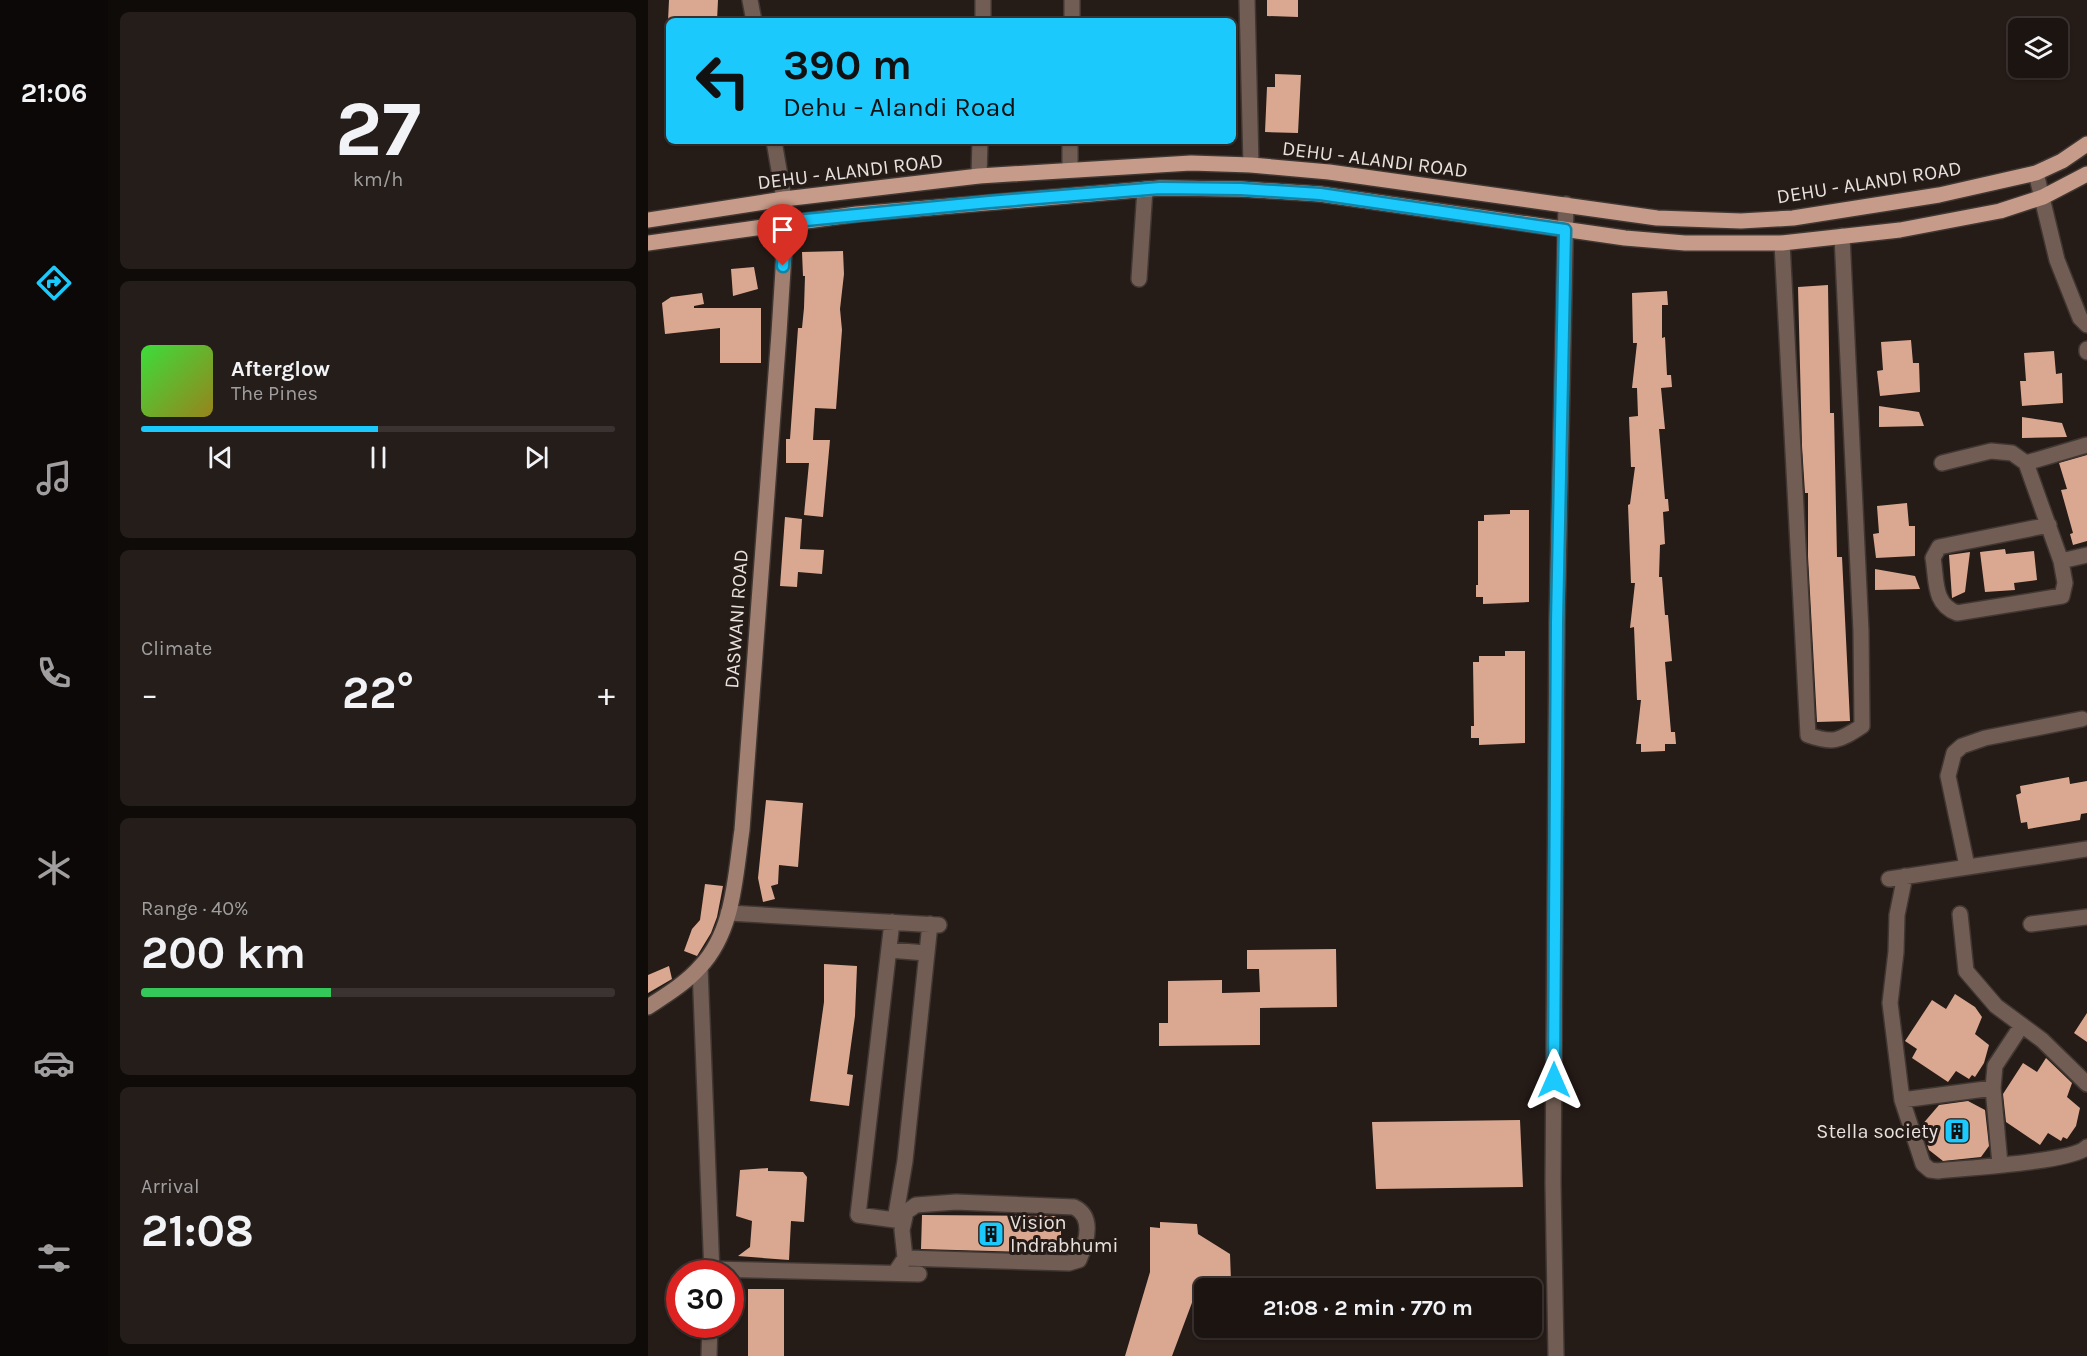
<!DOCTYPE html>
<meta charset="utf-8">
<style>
:root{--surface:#1c1411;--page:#251d1a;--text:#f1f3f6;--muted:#a09e9f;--line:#3a3331;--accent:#1bc9fc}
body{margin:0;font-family:Karla,sans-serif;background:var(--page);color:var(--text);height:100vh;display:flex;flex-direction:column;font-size:22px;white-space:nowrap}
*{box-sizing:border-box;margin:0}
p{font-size:20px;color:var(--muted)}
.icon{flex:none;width:33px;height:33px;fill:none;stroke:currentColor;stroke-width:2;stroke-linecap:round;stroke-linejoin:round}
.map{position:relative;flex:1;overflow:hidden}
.drawer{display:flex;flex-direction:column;gap:12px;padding:12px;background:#0f0b09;width:540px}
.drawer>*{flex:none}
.top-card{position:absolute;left:18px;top:18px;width:570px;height:126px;border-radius:9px;box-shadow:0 2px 4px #0004,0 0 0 2px var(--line);background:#1bc9fc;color:#111;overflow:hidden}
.fabs{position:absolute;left:1360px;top:18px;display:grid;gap:12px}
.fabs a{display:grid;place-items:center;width:60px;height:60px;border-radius:9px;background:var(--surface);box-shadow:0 2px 4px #0004,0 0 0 2px var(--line);font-size:30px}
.speed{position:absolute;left:18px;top:1260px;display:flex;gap:12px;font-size:30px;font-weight:700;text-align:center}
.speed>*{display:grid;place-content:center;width:78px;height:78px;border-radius:50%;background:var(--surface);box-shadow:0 2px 4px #0004,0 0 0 2px var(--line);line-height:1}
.speed .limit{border:9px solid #d22;background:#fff;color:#111}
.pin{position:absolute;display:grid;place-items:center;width:51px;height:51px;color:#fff;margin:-62px -26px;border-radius:50% 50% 50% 0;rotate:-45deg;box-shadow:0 0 6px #0007}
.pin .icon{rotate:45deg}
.me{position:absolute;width:66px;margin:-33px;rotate:0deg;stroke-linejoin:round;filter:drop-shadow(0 0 4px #0008)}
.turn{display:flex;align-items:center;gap:21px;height:126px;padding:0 18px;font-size:27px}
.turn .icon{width:78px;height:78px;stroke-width:2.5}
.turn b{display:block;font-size:42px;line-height:51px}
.big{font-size:45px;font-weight:700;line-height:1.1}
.drawer .card{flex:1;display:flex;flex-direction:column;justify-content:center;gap:9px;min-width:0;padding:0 21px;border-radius:9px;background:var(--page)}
.drawer .dial{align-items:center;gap:0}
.dial b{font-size:78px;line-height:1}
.song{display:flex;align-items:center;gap:18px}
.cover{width:72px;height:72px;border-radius:9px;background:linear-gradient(135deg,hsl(120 70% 55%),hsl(50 70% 35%))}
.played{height:6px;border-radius:3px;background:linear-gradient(90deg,var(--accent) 50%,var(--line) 50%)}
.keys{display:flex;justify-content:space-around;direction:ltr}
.heat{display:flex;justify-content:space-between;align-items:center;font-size:33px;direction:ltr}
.charge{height:9px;border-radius:4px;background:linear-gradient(90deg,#34c759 40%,var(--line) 0)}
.trip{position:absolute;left:546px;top:1278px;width:348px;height:60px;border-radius:9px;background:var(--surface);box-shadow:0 2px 4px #0004,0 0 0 2px var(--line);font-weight:700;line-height:60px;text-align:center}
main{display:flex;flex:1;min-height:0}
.dock{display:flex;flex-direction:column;width:108px;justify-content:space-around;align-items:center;background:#0b0807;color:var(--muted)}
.dock .icon{width:42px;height:42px}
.dock .active{color:var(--accent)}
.dock b{font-size:27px;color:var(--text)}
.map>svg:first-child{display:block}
.building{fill:#daa891}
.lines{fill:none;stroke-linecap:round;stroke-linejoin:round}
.street-casing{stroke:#403733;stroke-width:18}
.secondary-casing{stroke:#403733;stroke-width:18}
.primary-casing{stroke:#403733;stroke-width:18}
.street{stroke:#715d53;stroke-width:15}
.secondary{stroke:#a18071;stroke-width:15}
.primary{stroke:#c69b89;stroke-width:15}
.route-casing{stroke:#1283a4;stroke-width:15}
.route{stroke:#1bc9fc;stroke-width:10}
.labels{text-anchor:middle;stroke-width:6;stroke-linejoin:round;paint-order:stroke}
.street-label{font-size:20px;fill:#e8e1dd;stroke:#251b17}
.poi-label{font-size:20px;fill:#e8e1dd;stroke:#251b17;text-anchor:end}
</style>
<main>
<nav class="dock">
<b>21:06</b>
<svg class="icon active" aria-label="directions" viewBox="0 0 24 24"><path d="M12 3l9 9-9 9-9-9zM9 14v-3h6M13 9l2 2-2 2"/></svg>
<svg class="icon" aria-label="music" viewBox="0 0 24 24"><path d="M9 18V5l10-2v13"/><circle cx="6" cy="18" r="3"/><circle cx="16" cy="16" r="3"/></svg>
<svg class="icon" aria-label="phone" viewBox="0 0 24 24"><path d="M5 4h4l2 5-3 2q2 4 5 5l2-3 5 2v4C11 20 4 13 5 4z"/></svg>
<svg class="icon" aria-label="climate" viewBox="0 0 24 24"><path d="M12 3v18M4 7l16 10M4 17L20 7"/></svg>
<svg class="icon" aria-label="car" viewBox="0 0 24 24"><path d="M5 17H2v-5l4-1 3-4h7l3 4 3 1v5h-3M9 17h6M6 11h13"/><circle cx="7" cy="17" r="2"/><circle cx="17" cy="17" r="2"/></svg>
<svg class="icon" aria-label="filters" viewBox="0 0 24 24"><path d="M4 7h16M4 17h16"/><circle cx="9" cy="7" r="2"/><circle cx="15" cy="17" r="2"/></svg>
</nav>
<section class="drawer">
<div class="card dial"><b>27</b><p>km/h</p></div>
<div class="card">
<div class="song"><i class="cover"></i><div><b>Afterglow</b><p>The Pines</p></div></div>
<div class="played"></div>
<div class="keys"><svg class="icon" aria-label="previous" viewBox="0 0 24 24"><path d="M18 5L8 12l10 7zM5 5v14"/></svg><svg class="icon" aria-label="pause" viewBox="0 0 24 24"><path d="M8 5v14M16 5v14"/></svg><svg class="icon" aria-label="next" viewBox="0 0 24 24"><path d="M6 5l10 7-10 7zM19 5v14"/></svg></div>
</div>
<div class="card"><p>Climate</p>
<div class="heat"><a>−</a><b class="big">22°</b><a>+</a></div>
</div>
<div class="card"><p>Range · 40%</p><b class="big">200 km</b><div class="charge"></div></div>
<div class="card"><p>Arrival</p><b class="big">21:08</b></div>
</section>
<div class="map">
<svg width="1439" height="1356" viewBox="0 0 1439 1356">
<rect width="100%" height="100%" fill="#251b17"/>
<path class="building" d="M21,0H70L69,21H20Z
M619,0H650V17L619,16Z
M627,74L653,75L650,133L617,132L619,87H627Z
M195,251L196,274L192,309L194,330L188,409L167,408L165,440H182L175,517L156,515L161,463H138V439H142L150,328H154L156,308L157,276H155L154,252Z
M106,267L110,289L85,296L83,269Z
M1180,285L1182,413H1186L1189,557H1194L1202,721L1169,722L1160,556V493H1157L1154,446L1150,287Z
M1019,291L1020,305H1014V338L1017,337L1019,375H1023L1024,387L1013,388L1017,429H1011L1017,499H1020L1021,511L1015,512L1017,544L1012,545L1011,577H1014L1017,615H1020L1024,661L1017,662L1023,732H1027L1028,744H1017V751L993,752V744H988L993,700H989L986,627L982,628L987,583H983L980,505L982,504L987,467H983L981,417L990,416L989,388H984L989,343H985L984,293Z
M54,293L56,304L46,306V308H113V363H72V328L17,334L14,303L23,297Z
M1263,340L1265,363H1271L1272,392L1232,396L1229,371L1235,370L1233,342Z
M1406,351L1408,374L1414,373L1415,403L1374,406L1372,381H1378L1376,353Z
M1231,406L1271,412L1276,426L1231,427Z
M1374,417L1414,423L1419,437L1374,438Z
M1439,455V541L1425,545L1422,534L1425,533L1413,490L1419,489L1411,463Z
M1259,503L1261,526H1267V556L1228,558L1225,534L1231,533L1229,506Z
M862,510H881V602L835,604V597H828V585H830V521H836V515L862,514Z
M137,517L154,519L152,549L176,550L174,574L150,572L149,587L132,586Z
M1357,549L1358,554L1386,551L1389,580L1366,583L1367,590L1337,592L1332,552Z
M1322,552L1317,592L1304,598L1301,555Z
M1227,569L1267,576L1272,589L1227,590Z
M857,651H877V743L831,745V738H823V726H826L825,662H831V656H857Z
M1421,777L1422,784L1439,781V813L1433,814L1432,820L1380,829L1379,822L1373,823L1368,795L1373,793L1372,786Z
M118,800L155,803L150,867L131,865L130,884L123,886L127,899L115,902L110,878Z
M57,884L75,886L69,917L63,933L49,956L36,951L44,929L52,920Z
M688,949L689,1007L612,1008V1045L511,1046V1023H520V981L574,980V993L612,992L611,969H599V950Z
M176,964L209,966L207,1016L199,1074L205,1075L201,1106L162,1101L176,1002Z
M21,966L24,979L0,993V975Z
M1307,994L1327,1007L1334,1017L1327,1034L1341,1045L1336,1063L1327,1077L1324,1075L1321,1079L1308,1071L1300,1082L1264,1058L1269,1049L1257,1041L1284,1000L1298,1009Z
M1439,1013V1042L1426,1033Z
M1398,1058L1424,1083L1419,1097L1432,1108L1428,1126L1419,1139L1415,1137L1413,1141L1400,1133L1392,1145L1358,1122L1355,1094L1375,1063L1389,1072Z
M1320,1101L1337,1110L1341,1146L1333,1157L1295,1161L1281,1150L1273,1126L1291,1105Z
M872,1120L875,1187L728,1189L724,1122Z
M120,1168V1171L155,1172L159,1177L156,1222L143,1221L141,1260L90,1256L102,1247L104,1221L88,1216L92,1170Z
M274,1215L413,1216V1253L273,1249Z
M512,1222L549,1224L550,1234L582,1254L583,1281L551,1284L524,1356H477L502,1272V1227L512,1228Z
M100,1289H136V1356H100Z"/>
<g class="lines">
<g class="street-casing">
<path id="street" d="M102,0L106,21
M599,0L603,165
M335,21V0
M424,21V0
M126,141L136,199
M422,169V141
M1388,173L1409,260L1432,318L1439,325
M331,176L332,141
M1134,243L1160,735C1185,744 1191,741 1214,726L1213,631L1194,236
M491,279L497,189
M1439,349V352
M1294,463L1343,451L1364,453L1378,463L1413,561L1417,583L1414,596L1309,613C1285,604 1289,581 1285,558L1291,547L1401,525
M1378,463L1439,445
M1413,561L1439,555
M1319,866L1300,776L1306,753L1314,746L1337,738L1434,719
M1257,876L1249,915L1248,952L1242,1003L1254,1100L1275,1164L1282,1170L1290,1171C1315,1168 1426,1162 1439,1147
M1241,879L1439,849
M80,913L291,925
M1312,914L1318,971L1348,1006L1394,1040L1439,1084
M244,922L210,1215L247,1220L257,1161L282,924
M1383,924L1439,917
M241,950L278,953
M52,967L64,1274
M1254,1100L1345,1088
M1352,1164L1345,1088L1347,1066L1374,1025
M64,1269L271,1274
M247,1273L257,1258L254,1230L258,1212L268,1205L308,1202L426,1207C447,1217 438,1244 431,1260L421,1263L257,1258
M61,1356L62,1324
M908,1356L905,1183L909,622L918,204"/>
</g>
<g class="secondary-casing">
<path id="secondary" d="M0,1007C18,995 38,983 52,967C86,931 87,877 94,830L131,333L138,222L136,199"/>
</g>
<g class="primary-casing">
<path id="primary" d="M0,220L136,199L331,176L543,163L603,165L681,172L1009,218L1093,221L1145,218L1291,195L1388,173L1414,161L1439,144
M0,243L209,214L512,188L593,189L672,194L977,238L1037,243H1134L1252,230L1352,211L1395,197L1439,174"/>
</g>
<use href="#street" class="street"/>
<use href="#secondary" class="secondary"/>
<use href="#primary" class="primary"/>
</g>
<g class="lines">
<g class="route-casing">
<path id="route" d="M135,266L138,222L341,202L512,188L593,189L672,194L917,230L909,622L906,1080"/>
</g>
<use href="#route" class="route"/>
</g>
<defs>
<g id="building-square" transform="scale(1.35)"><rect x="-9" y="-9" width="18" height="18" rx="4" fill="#1bc9fc" stroke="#251b17"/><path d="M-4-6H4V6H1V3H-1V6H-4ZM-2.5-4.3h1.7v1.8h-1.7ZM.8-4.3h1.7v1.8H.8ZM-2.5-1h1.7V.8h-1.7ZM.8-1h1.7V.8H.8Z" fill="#111"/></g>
</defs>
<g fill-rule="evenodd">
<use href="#building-square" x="1309" y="1131"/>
<use href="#building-square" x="343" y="1234"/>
</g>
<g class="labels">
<g class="street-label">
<text transform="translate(727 159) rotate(7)" y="7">DEHU - ALANDI ROAD</text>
<text transform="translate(202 171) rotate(-7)" y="7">DEHU - ALANDI ROAD</text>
<text transform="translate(1221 182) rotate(-9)" y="7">DEHU - ALANDI ROAD</text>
<text transform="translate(88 619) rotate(-86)" y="7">DASWANI ROAD</text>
</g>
<g class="poi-label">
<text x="1290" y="1138">Stella society</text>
<text x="362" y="1229" text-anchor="start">Vision<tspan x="362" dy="23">Indrabhumi</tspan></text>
</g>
</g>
</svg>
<div class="fabs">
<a><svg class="icon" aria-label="layers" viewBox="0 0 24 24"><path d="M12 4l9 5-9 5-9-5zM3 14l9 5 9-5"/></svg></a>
</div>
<div class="speed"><div class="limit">30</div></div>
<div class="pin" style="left:135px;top:266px;background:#d93025"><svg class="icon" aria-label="arrive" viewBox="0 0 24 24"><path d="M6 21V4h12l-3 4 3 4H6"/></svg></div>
<svg class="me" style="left:906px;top:1080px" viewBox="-20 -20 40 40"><path d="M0-17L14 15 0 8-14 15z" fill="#1bc9fc" stroke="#fff" stroke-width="4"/></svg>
<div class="trip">21:08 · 2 min · 770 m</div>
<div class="top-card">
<div class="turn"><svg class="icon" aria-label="left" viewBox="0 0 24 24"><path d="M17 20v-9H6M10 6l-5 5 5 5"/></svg><div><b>390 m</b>Dehu - Alandi Road</div></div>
</div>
</div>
</main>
